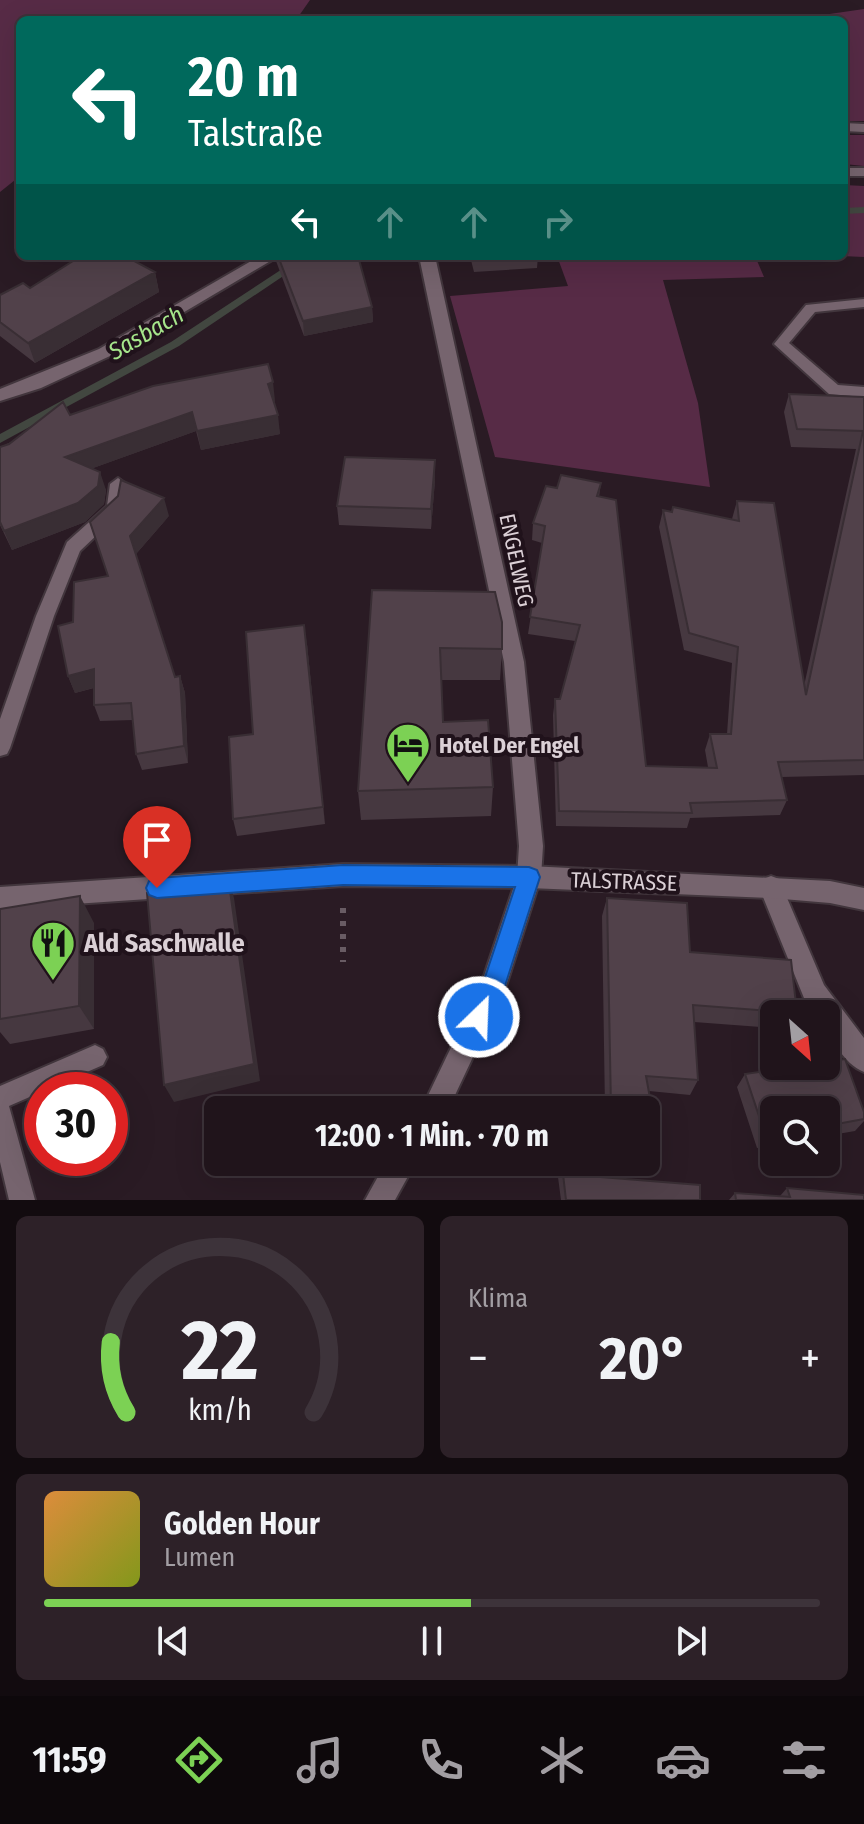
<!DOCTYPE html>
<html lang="de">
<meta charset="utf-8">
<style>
:root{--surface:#20141b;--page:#2d2128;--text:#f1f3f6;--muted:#a29ea3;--line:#3d333a;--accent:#7cd154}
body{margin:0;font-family:"Fira Sans Condensed",sans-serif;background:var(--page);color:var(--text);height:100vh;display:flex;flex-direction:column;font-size:30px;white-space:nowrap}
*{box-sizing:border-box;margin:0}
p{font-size:26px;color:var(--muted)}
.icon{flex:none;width:44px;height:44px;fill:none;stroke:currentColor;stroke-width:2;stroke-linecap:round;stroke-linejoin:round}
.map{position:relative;height:1200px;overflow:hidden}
.drawer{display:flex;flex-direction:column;gap:16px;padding:16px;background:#120b0f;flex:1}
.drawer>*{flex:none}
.top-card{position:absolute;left:16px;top:16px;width:832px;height:244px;border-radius:12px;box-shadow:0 8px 32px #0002,0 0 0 2px var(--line);background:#00695c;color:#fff;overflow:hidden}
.needle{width:52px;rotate:153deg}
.tools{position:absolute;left:760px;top:1000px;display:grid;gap:16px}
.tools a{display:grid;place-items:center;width:80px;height:80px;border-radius:12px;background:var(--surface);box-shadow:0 8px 32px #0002,0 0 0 2px var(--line);font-size:40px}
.speed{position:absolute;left:24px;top:1072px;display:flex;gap:16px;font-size:40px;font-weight:700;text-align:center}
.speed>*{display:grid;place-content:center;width:104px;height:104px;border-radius:50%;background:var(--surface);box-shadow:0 8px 32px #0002,0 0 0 2px var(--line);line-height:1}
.speed .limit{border:12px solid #d22;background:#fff;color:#111}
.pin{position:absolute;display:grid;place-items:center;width:68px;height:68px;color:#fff;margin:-82px -34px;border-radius:50% 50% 50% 0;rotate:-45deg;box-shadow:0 0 8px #0007}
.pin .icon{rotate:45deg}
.me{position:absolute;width:88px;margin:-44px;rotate:24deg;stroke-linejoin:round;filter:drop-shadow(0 0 6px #0008)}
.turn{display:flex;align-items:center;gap:28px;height:168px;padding:0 40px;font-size:36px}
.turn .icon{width:104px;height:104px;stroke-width:2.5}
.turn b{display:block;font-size:56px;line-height:68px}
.lanes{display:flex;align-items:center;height:76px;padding:0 40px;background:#0003;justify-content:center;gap:40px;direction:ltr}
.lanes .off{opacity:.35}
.big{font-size:60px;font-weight:700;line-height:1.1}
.drawer .widget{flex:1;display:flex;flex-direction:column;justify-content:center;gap:12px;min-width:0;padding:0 28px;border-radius:12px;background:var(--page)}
.drawer .dial{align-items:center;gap:0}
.dial svg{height:208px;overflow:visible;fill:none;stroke:var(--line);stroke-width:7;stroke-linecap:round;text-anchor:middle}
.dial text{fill:var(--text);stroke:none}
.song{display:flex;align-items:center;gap:24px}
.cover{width:96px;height:96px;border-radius:12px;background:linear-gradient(135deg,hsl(30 70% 55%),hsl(70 70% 35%))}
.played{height:8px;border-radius:4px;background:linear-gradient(90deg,var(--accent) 55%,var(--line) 55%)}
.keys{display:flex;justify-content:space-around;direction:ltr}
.heat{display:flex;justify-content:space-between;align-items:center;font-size:44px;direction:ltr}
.drawer .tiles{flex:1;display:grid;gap:16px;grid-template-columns:1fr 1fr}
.widget:last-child{grid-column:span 2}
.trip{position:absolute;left:204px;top:1096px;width:456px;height:80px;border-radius:12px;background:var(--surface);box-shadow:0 8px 32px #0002,0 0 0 2px var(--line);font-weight:700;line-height:80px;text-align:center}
.menu{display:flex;height:128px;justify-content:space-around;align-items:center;background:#0d080b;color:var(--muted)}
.menu .icon{width:56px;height:56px}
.menu .active{color:var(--accent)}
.menu b{font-size:36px;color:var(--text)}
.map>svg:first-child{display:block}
.green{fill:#572b46}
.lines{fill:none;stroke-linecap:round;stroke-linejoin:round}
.stream{fill:#424740;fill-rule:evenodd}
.service-casing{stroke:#42363d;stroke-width:4}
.minor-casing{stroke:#42363d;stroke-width:4}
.secondary-casing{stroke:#42363d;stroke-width:4}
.path{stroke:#695c64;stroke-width:6;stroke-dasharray:5 8;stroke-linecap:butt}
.service{fill:#76646e;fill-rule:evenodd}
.minor{fill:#76646e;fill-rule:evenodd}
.secondary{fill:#76646e;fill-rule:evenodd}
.wall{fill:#463840}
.shaded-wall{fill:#392e34}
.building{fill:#51414a;stroke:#392e34;stroke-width:2}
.route{fill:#1a73e8;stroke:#114b97;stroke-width:2}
.labels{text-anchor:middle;stroke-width:8;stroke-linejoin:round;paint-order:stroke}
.street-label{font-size:22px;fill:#dbd0d6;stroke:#20121b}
.poi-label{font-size:22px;font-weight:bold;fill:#dbd0d6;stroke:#20121b;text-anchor:start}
.water-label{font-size:24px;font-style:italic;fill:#a6e68b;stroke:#20121b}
.near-poi-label{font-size:26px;font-weight:bold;fill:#dbd0d6;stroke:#20121b;text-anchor:start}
</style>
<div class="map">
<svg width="864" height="1200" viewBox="0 0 864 1200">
<rect width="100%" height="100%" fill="#2a1b24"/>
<path class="green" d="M0,0H310L296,20H20V176L0,192Z
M864,9V121H844V20H788Z
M844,135H864V166L844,164Z
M844,185L864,186V257L841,256H844Z
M557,256H755L764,277L663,280L698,403L710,487L495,457L450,296L568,286Z"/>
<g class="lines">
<path class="stream" d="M864,207V213L844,214V208Z
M302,256H313L179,346L0,443V434L171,342Z"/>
<g class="service-casing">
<path id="service" d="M844,168H864V176H844Z
M864,299V307L815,312L789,343L838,385L864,387V397L829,394L774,344L806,305Z
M118,478L126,484L121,512L80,551L54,616L10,748L7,754L0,756V719L36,616L67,542L107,506L110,484Z
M95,1045L103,1049L107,1057L103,1065L9,1106L35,1200H9L0,1162V1086Z"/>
</g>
<g class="minor-casing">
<path id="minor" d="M844,123L864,124V132L844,131Z
M260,256H279L110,356L41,388L0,401V389L99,349Z
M419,256H435L524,662L543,846L541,877L505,989L448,1110H421L481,985L517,877L519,846L504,662Z
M771,876L779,879L824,985L864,1038V1072C844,1064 826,1035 826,1014H814L806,1003L759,887L763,879Z
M386,1162H416L395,1200H365Z"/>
</g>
<g class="secondary-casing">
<path id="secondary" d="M343,864L529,866L830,881L864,888V910L830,903L771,898L529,888L343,886L0,909V887Z"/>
</g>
<path class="path" d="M343,908V962"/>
<use href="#service" class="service"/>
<use href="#minor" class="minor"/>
<use href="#secondary" class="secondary"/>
</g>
<path class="wall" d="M276,256H358L372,307L373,322L304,336L276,261Z
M470,256H538L537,268L474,272Z
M155,272L159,292L35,363L0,336V295Z
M789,394L864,397V775L782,777L787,800L780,815L690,818L687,828L556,826L553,715L555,699H560L575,641L528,634L542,543L532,540L533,523L557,488L601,483L599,497L646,766L708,767L705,750L710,734H727L732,663L684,650L659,527L663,510L732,519L737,501L804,686L856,449L791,447L784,412Z
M275,401L274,402L280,434L201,450L196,431L93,468L106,490L104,504L85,522L12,550L0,525V447L70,415Z
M435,460V480L431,529L339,525L337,506Z
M169,516L136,554L175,677L180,676L185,693L188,763L142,770L136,754L133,720L100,721L94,705V688L75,693L68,676L73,622L108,576Z
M372,590L502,649L500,680H441L443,722L493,787L491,816L361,820L358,791Z
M307,644L325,824L237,836L233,819Z
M607,898L690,952L797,1013L796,1014H774V1028L694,1022L698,1080L690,1095L649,1091L660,1153L653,1167L597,1176L700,1200H561L556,1162H646V1110L605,1109L602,916Z
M0,909L94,923V1029L10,1044L0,1032Z
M745,1074L864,1112V1121L855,1131L826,1136V1110H774V1145L757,1148L737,1087Z
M787,1188L864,1200H729L735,1193L780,1196Z"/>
<path class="shaded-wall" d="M155,272L159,292L35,363L28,343Z
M372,307L373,322L304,336L303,321Z
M273,382L275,401L271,403L268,384Z
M192,412L196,431L71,476L65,457Z
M278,415L280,434L201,450L197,431Z
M435,460V480L431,529V509Z
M100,472L106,490L104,504L85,522L12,550L4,531Z
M164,498L169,516L136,554L130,536Z
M304,625L307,644L325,824L323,807Z
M94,669L100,686L75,693L68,676Z
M180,676L185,693L188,763L184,746Z
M228,876L234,898L260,1081L174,1102L164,1085Z
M80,896L94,923V1029L79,1006Z"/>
<path class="building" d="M81,256H125L155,272L28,343L0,322V295L23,283L30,288Z
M278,256H358L372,307L303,321Z
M268,364L273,382L268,384L278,415L197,431L192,412L65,457L100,472L98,486L78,503L4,531L0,522V447L9,444L63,402L70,415L153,386Z
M789,394L864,397V760L778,762L787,800L690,803L692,813L559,811L555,699H560L580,625L530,617L545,526L533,523L546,486L557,488L561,475L601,483L597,496L616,500L646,766L717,768L710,734H731L738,647L689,633L663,510L672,512L673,507L739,521L737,501L774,503L806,695L863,431L797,429Z
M345,457L435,460L431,509L337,506Z
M121,480L164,498L130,536L175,677L180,676L184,746L136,754L131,703L94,705V669L68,676L58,626L73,622L74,582L108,576L90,522L118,496Z
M372,590L495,592L502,622V649L440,648L443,722L488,720L493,787L358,791Z
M304,625L323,807L233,819L229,737L253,734L246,632Z
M228,876L254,1064L164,1085L147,893Z
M80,896L79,1006L0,1019V909Z
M607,898L687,903L690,952L791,960L797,1013L693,1005L698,1080L646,1076L660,1153L646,1156V1110H587L611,1108Z
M845,1059L864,1112V1119L826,1126V1110H774V1135L766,1137L745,1074L799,1066H826V1062Z
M562,1162H612L563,1171Z
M563,1174L700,1185V1200H566Z
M787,1188L864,1195V1200H736L735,1193L790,1197Z"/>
<path class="route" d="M343,865L529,867L537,870L540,877L504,989L487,1026L479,1029L470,1026L467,1017L482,986L515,887L343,885L157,898L149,895L146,888L149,881L157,878Z"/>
<defs>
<g id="hotel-pin" transform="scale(2.3)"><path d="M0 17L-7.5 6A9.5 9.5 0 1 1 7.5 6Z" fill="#7cd154" stroke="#20121b"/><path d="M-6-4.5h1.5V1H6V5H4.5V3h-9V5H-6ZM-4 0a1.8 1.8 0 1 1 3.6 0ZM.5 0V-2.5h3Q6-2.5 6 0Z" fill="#111"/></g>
<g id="restaurant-pin" transform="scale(2.3)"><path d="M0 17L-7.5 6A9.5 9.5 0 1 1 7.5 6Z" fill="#7cd154" stroke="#20121b"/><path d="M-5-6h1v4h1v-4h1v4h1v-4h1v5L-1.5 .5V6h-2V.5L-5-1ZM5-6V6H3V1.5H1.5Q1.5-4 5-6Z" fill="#111"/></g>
</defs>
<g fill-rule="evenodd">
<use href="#hotel-pin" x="408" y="745"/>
<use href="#restaurant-pin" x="53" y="943"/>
</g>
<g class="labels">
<g class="street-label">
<text transform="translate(517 560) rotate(78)" y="8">ENGELWEG</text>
<text transform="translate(624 881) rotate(2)" y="8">TALSTRASSE</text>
</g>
<g class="poi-label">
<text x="439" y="753">Hotel Der Engel</text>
</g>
<g class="water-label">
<text transform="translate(146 333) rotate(-30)" y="8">Sasbach</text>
</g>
<g class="near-poi-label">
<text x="84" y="952">Ald Saschwalle</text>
</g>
</g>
</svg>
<div class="tools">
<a><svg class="needle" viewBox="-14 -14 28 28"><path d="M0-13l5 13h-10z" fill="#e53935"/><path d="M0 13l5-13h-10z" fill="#a29ea3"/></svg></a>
<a><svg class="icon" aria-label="search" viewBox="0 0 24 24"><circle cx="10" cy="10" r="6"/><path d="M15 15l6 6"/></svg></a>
</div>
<div class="speed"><div class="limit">30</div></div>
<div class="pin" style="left:157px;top:888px;background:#d93025"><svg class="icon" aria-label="arrive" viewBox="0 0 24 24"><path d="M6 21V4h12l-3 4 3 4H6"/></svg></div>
<svg class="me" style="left:479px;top:1017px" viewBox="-20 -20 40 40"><circle r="17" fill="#1a73e8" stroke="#fff" stroke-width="3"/><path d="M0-11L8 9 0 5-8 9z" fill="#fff"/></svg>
<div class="trip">12:00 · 1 Min. · 70 m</div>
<div class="top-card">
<div class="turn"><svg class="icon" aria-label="left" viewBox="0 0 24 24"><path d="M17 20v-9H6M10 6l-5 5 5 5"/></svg><div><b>20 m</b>Talstraße</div></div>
<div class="lanes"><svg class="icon" aria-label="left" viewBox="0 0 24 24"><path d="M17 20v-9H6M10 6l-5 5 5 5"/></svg><svg class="icon off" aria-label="ahead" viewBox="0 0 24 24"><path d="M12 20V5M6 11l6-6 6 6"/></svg><svg class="icon off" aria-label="ahead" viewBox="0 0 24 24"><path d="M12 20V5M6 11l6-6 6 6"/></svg><svg class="icon off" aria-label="right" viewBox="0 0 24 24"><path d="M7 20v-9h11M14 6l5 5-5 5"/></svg></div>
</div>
</div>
<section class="drawer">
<div class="tiles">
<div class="widget dial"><svg viewBox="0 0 100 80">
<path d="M14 69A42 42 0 1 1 86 69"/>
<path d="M14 69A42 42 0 0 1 8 42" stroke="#7cd154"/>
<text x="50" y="56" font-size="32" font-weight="700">22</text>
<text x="50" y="72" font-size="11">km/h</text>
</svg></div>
<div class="widget"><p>Klima</p>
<div class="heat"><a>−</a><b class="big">20°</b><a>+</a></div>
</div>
<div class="widget">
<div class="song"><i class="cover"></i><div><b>Golden Hour</b><p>Lumen</p></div></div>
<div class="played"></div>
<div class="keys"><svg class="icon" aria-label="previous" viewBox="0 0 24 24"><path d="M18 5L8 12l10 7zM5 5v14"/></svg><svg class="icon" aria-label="pause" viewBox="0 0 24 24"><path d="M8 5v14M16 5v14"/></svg><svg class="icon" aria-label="next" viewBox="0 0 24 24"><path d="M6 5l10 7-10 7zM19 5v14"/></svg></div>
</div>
</div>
</section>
<nav class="menu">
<b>11:59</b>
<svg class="icon active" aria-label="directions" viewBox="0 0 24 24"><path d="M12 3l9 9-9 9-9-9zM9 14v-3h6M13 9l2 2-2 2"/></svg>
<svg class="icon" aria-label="music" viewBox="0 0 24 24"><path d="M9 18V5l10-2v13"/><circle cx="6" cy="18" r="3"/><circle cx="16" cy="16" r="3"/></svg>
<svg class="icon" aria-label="phone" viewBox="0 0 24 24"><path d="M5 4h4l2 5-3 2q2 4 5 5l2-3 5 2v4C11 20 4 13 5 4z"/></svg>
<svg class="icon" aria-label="climate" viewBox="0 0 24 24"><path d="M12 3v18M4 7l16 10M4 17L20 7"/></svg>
<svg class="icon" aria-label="car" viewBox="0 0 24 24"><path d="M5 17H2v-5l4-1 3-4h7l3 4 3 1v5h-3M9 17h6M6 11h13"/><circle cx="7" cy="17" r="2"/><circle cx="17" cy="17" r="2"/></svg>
<svg class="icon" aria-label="filters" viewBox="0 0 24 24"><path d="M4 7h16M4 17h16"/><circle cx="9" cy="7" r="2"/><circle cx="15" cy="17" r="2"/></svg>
</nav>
